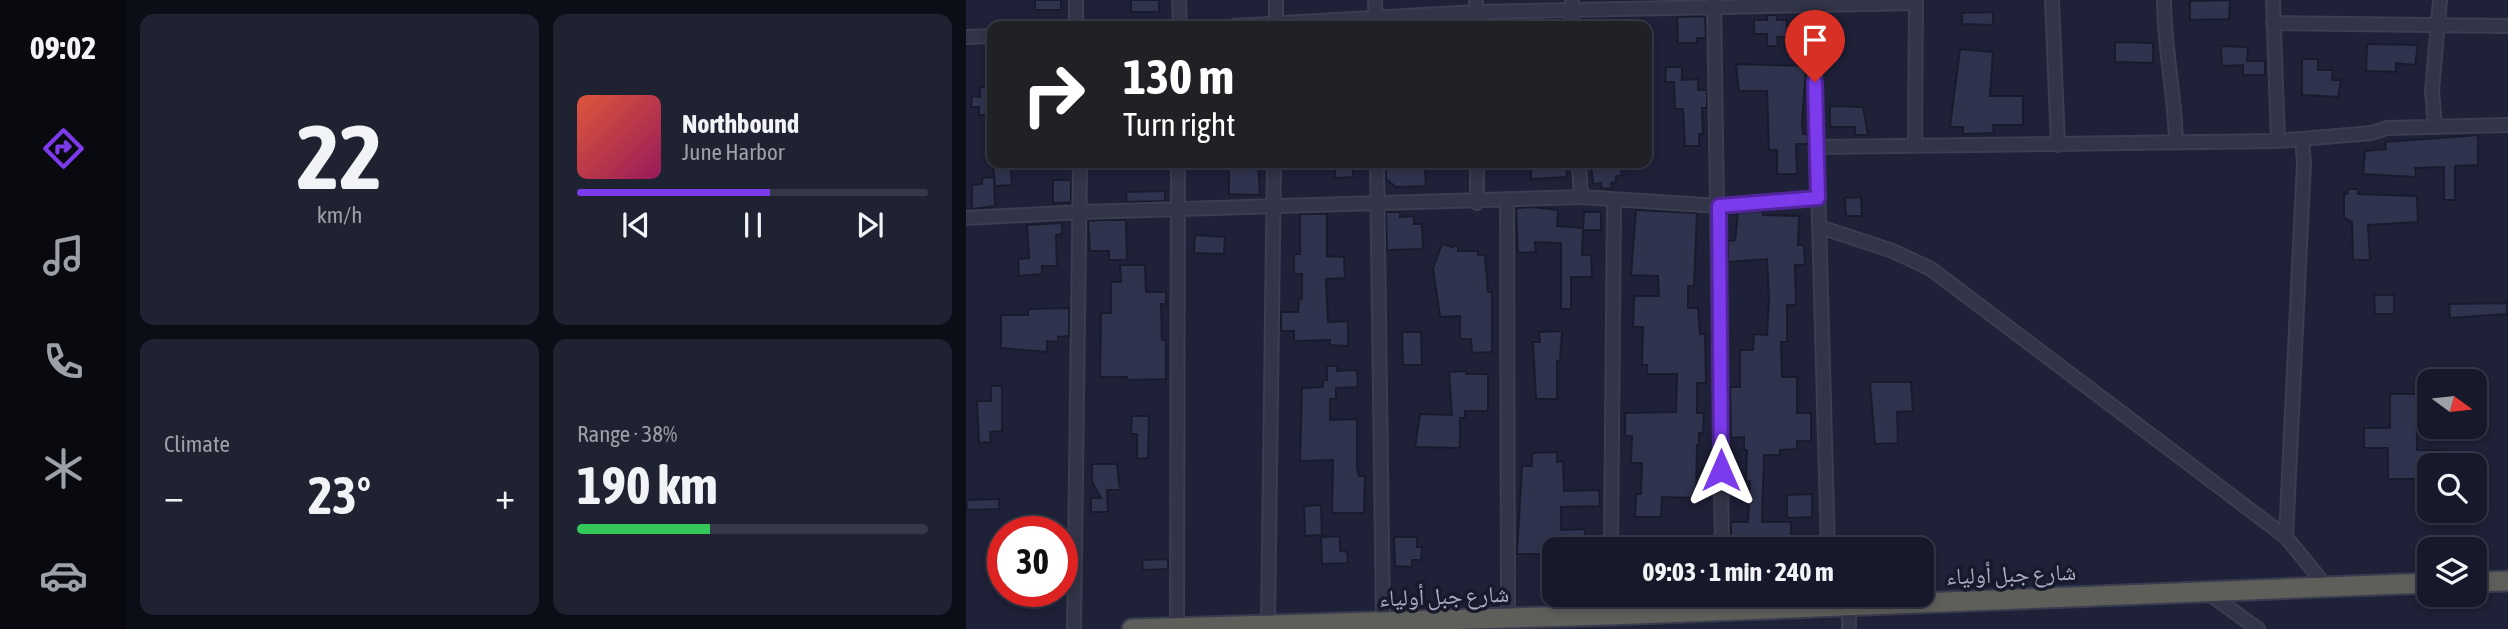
<!DOCTYPE html>
<meta charset="utf-8">
<style>
:root{--surface:#161929;--page:#1f2231;--text:#f1f3f6;--muted:#9ea0a8;--line:#353846;--accent:#7c3aed}
body{margin:0;font-family:"Asap Condensed","Noto Naskh Arabic",sans-serif;background:var(--page);color:var(--text);height:100vh;display:flex;flex-direction:column;font-size:26px;white-space:nowrap}
*{box-sizing:border-box;margin:0}
p{font-size:23px;color:var(--muted)}
.icon{flex:none;width:38px;height:38px;fill:none;stroke:currentColor;stroke-width:2;stroke-linecap:round;stroke-linejoin:round}
.map{position:relative;flex:1;overflow:hidden}
.panel{display:flex;flex-direction:column;gap:14px;padding:14px;background:#0c0e17;width:840px}
.panel>*{flex:none}
.guide{position:absolute;left:21px;top:21px;width:665px;height:147px;border-radius:14px;box-shadow:0 4px 10px #0003,0 0 0 2px var(--line);background:#202124;color:#fff;overflow:hidden}
.needle{width:46px;rotate:105deg}
.buttons{position:absolute;left:1451px;top:369px;display:grid;gap:14px}
.buttons a{display:grid;place-items:center;width:70px;height:70px;border-radius:14px;background:var(--surface);box-shadow:0 4px 10px #0003,0 0 0 2px var(--line);font-size:35px}
.speed{position:absolute;left:21px;top:516px;display:flex;gap:14px;font-size:35px;font-weight:700;text-align:center}
.speed>*{display:grid;place-content:center;width:91px;height:91px;border-radius:50%;background:var(--surface);box-shadow:0 4px 10px #0003,0 0 0 2px var(--line);line-height:1}
.speed .limit{border:10px solid #d22;background:#fff;color:#111}
.pin{position:absolute;display:grid;place-items:center;width:60px;height:60px;color:#fff;margin:-72px -30px;border-radius:50% 50% 50% 0;rotate:-45deg;box-shadow:0 0 7px #0007}
.pin .icon{rotate:45deg}
.me{position:absolute;width:77px;margin:-38px;rotate:0deg;stroke-linejoin:round;filter:drop-shadow(0 0 5px #0008)}
.turn{display:flex;align-items:center;gap:24px;height:147px;padding:0 21px;font-size:32px}
.turn .icon{width:91px;height:91px;stroke-width:2.5}
.turn b{display:block;font-size:49px;line-height:60px}
.big{font-size:52px;font-weight:700;line-height:1.1}
.panel .widget{flex:1;display:flex;flex-direction:column;justify-content:center;gap:10px;min-width:0;padding:0 24px;border-radius:14px;background:var(--page)}
.panel .dial{align-items:center;gap:0}
.dial b{font-size:91px;line-height:1}
.song{display:flex;align-items:center;gap:21px}
.cover{width:84px;height:84px;border-radius:10px;background:linear-gradient(135deg,hsl(10 70% 55%),hsl(330 70% 35%))}
.played{height:7px;border-radius:4px;background:linear-gradient(90deg,var(--accent) 55%,var(--line) 55%)}
.keys{display:flex;justify-content:space-around;direction:ltr}
.heat{display:flex;justify-content:space-between;align-items:center;font-size:38px;direction:ltr}
.charge{height:10px;border-radius:5px;background:linear-gradient(90deg,#34c759 38%,var(--line) 0)}
.panel .tiles{flex:1;display:grid;gap:14px;grid-template-columns:repeat(2,1fr)}
.trip{position:absolute;left:576px;top:537px;width:392px;height:70px;border-radius:14px;background:var(--surface);box-shadow:0 4px 10px #0003,0 0 0 2px var(--line);font-weight:700;line-height:70px;text-align:center}
main{display:flex;flex:1;min-height:0}
.tab-bar{display:flex;flex-direction:column;width:126px;justify-content:space-around;align-items:center;background:#090a10;color:var(--muted)}
.tab-bar .icon{width:49px;height:49px}
.tab-bar .selected{color:var(--accent)}
.tab-bar b{font-size:32px;color:var(--text)}
.map>svg:first-child{display:block}
.building{fill:#30334e;stroke:#191b2d;stroke-width:2}
.lines{fill:none;stroke-linecap:round;stroke-linejoin:round}
.minor-casing{stroke:#3b3d51;stroke-width:16}
.trunk-casing{stroke:#393b4e;stroke-width:23}
.minor{stroke:#323447;stroke-width:12}
.trunk{stroke:#5e5e5a;stroke-width:19}
.route-casing{stroke:#51269a;stroke-width:18}
.route{stroke:#7c3aed;stroke-width:12}
.labels{text-anchor:middle;stroke-width:7;stroke-linejoin:round;paint-order:stroke}
.street-label{font-size:23px;fill:#abadc4;stroke:#18192b}
</style>
<main>
<nav class="tab-bar">
<b>09:02</b>
<svg class="icon selected" aria-label="directions" viewBox="0 0 24 24"><path d="M12 3l9 9-9 9-9-9zM9 14v-3h6M13 9l2 2-2 2"/></svg>
<svg class="icon" aria-label="music" viewBox="0 0 24 24"><path d="M9 18V5l10-2v13"/><circle cx="6" cy="18" r="3"/><circle cx="16" cy="16" r="3"/></svg>
<svg class="icon" aria-label="phone" viewBox="0 0 24 24"><path d="M5 4h4l2 5-3 2q2 4 5 5l2-3 5 2v4C11 20 4 13 5 4z"/></svg>
<svg class="icon" aria-label="climate" viewBox="0 0 24 24"><path d="M12 3v18M4 7l16 10M4 17L20 7"/></svg>
<svg class="icon" aria-label="car" viewBox="0 0 24 24"><path d="M5 17H2v-5l4-1 3-4h7l3 4 3 1v5h-3M9 17h6M6 11h13"/><circle cx="7" cy="17" r="2"/><circle cx="17" cy="17" r="2"/></svg>
</nav>
<section class="panel">
<div class="tiles">
<div class="widget dial"><b>22</b><p>km/h</p></div>
<div class="widget">
<div class="song"><i class="cover"></i><div><b>Northbound</b><p>June Harbor</p></div></div>
<div class="played"></div>
<div class="keys"><svg class="icon" aria-label="previous" viewBox="0 0 24 24"><path d="M18 5L8 12l10 7zM5 5v14"/></svg><svg class="icon" aria-label="pause" viewBox="0 0 24 24"><path d="M8 5v14M16 5v14"/></svg><svg class="icon" aria-label="next" viewBox="0 0 24 24"><path d="M6 5l10 7-10 7zM19 5v14"/></svg></div>
</div>
<div class="widget"><p>Climate</p>
<div class="heat"><a>−</a><b class="big">23°</b><a>+</a></div>
</div>
<div class="widget"><p>Range · 38%</p><b class="big">190 km</b><div class="charge"></div></div>
</div>
</section>
<div class="map">
<svg width="1542" height="629" viewBox="0 0 1542 629">
<rect width="100%" height="100%" fill="#1e2137"/>
<path class="building" d="M69,0H95V10H69Z
M165,0H193V12H165Z
M1264,0L1263,19L1224,20V1Z
M1027,12V25L996,24V13Z
M801,15H811V20H821V37H811L812,46H801V34H788V20H801Z
M739,16L740,38H731V43H712L711,17Z
M1149,42L1187,43V63L1149,62Z
M1401,44L1452,45L1449,65L1430,63V72L1400,71Z
M1255,46L1282,47L1281,61H1299V75H1277V65L1256,66Z
M994,49L1027,52L1024,96H1057V125H1027L1028,133L997,134V127H984Z
M1336,59H1352V70H1367L1366,80H1375L1372,97L1336,95Z
M770,64L840,66L836,124L837,134H842V144H830L831,174H811V150H803L801,91H773Z
M700,67H716V80L732,79V90H741V108H736L737,134H733V146H719L717,109H709L708,82H699Z
M14,87H26V115H13V107H5L6,96L14,97Z
M864,106L897,107L902,135H889V127H864Z
M1512,135V165L1489,166V200H1478V167L1449,168L1450,177L1397,174L1399,151L1420,149L1419,142Z
M27,163H44L46,185L29,186Z
M263,163H292L294,195L263,194Z
M369,163H387V177L369,178Z
M565,163L600,164L601,177L565,179Z
M625,163L655,164L656,175L650,176V182L645,183L646,188L636,189L635,183L627,184Z
M449,168L459,169L460,186L430,187L420,179V169Z
M28,177L29,206L6,209V185L16,184V178Z
M87,180H105V202L87,203Z
M1382,189H1392V194L1451,196L1452,222L1402,225L1404,260H1387L1386,222L1378,218V194H1381Z
M199,191V201L161,202L160,192Z
M895,197L896,216H880L879,198Z
M567,207L592,210L591,226L617,228L616,255H625L626,277H605V309H595V243L569,242L570,252L552,253L550,208Z
M670,210L731,213L728,286H722V308H732L734,334H739L740,383H731V413H738L737,433H733V445H731L730,498L696,497L695,517H669L670,494H675L676,463H665L666,436H659V413L710,412L711,374H681V365H676L677,327H667L668,296H693L692,276L665,275Z
M797,211V215L833,216L832,245H838L839,265H829L830,305H821V342H815L816,377H831V413H845V441H831V449L814,450V455H798L796,522H825V539H845V550H765V522H782L784,481H780L781,450H778V437L765,438L764,387H774V350H787L788,334L801,335L803,299L801,259L762,262V241L769,240L772,213Z
M420,212H434V217L448,216V224H456L457,249L421,250Z
M618,212H635V230H617Z
M334,214H361V256L378,257L379,278L360,279L362,322L382,321V346L364,345V340L328,341V331H315V312H332L333,299H336V274H328V254H334Z
M134,220H160L161,260H143V251H124L122,221Z
M96,223V234L90,235L91,266H76V274L53,276L52,259L63,258L61,225Z
M229,235L259,237L258,254L228,253Z
M476,244L486,247L492,245V251H512V255H519L522,292H526V352L506,353L505,339H494V316L474,317L467,268Z
M154,265H179L180,292H200V304H195L196,340H200V379L162,380L161,377H134L135,313H145V282H155Z
M1408,295H1428V314H1409Z
M1541,303V314L1484,318L1483,304Z
M103,308V336L92,337V342L81,341V352L35,348V315H62V309Z
M596,331L594,361H591V399H570L567,342H574L573,332Z
M436,332H455L456,365H437Z
M361,366H371V371L391,370L392,387L370,388V399H364V420L391,419V468L393,476H399L398,513H366L367,460L334,461L336,388L357,387V380H361Z
M500,371V374H522V411H499V418H494V448L449,447L454,414L486,415L483,372Z
M904,382H945L947,411L931,412L932,443L909,444Z
M25,386H36V431L24,432L25,442L13,443L11,401H25Z
M1424,394H1451V400H1463V422L1451,423V450H1480V466H1463V475H1451V479H1422V448H1398V428H1424Z
M166,416H183L182,458L171,459V434H165Z
M591,452V462L597,461L598,491L633,490L634,506L595,507V530L619,529L620,546L595,547L588,550V554H551L556,466H566V453Z
M126,464H151L154,490H141L142,512H125V498H135L126,482Z
M846,494V517L821,518V495Z
M33,499V509L1,510L0,500Z
M355,505L356,535L339,536L338,506Z
M374,536V551L381,552L382,563L356,564L355,537Z
M428,537H451V547H456L455,560H446V567L429,566Z
M202,559V569L177,570L176,560Z"/>
<g class="lines">
<g class="minor-casing">
<path id="minor" d="M110,0V26
M213,0L214,26
M310,0V26
M409,0L410,26
M748,0L756,550
M847,0L862,550
M1086,0L1092,145
M1198,0C1198,48 1209,94 1210,142
M1307,0L1312,141
M606,2V26
M1307,23L1542,26
M267,26L510,12L950,3
M510,26V0
M0,37L26,36
M1469,125L1466,91L1474,0
M949,144L950,0
M852,147L1312,141L1406,133L1421,128L1542,125
M411,163L417,622
M511,163V203
M613,163L615,197
M541,199L542,618
M0,218L116,212L615,197L753,206L852,198
M854,227L927,251L965,269L1320,537L1359,585
M1320,537L1338,163L1336,139
M645,550L648,200
M1242,593L1292,629
M756,595V609
M645,615V595
M302,624L308,163
M211,627L212,163
M108,629L114,163
M883,629V603"/>
</g>
<g class="trunk-casing">
<path id="trunk" d="M1508,582L1542,581
M166,629L645,615L1463,583"/>
</g>
<use href="#minor" class="minor"/>
<use href="#trunk" class="trunk"/>
</g>
<g class="lines">
<g class="route-casing">
<path id="route" d="M755,470L753,206L852,198L849,82"/>
</g>
<use href="#route" class="route"/>
</g>
<g class="labels">
<g class="street-label">
<text transform="translate(1045 574) rotate(-2)" y="8">شارع جبل أولياء</text>
<text transform="translate(478 596) rotate(-2)" y="8">شارع جبل أولياء</text>
</g>
</g>
</svg>
<div class="buttons">
<a><svg class="needle" viewBox="-14 -14 28 28"><path d="M0-13l5 13h-10z" fill="#e53935"/><path d="M0 13l5-13h-10z" fill="#9ea0a8"/></svg></a>
<a><svg class="icon" aria-label="search" viewBox="0 0 24 24"><circle cx="10" cy="10" r="6"/><path d="M15 15l6 6"/></svg></a>
<a><svg class="icon" aria-label="layers" viewBox="0 0 24 24"><path d="M12 4l9 5-9 5-9-5zM3 14l9 5 9-5"/></svg></a>
</div>
<div class="speed"><div class="limit">30</div></div>
<div class="pin" style="left:849px;top:82px;background:#d93025"><svg class="icon" aria-label="arrive" viewBox="0 0 24 24"><path d="M6 21V4h12l-3 4 3 4H6"/></svg></div>
<svg class="me" style="left:755px;top:470px" viewBox="-20 -20 40 40"><path d="M0-17L14 15 0 8-14 15z" fill="#7c3aed" stroke="#fff" stroke-width="4"/></svg>
<div class="trip">09:03 · 1 min · 240 m</div>
<div class="guide">
<div class="turn"><svg class="icon" aria-label="right" viewBox="0 0 24 24"><path d="M7 20v-9h11M14 6l5 5-5 5"/></svg><div><b>130 m</b>Turn right</div></div>
</div>
</div>
</main>
